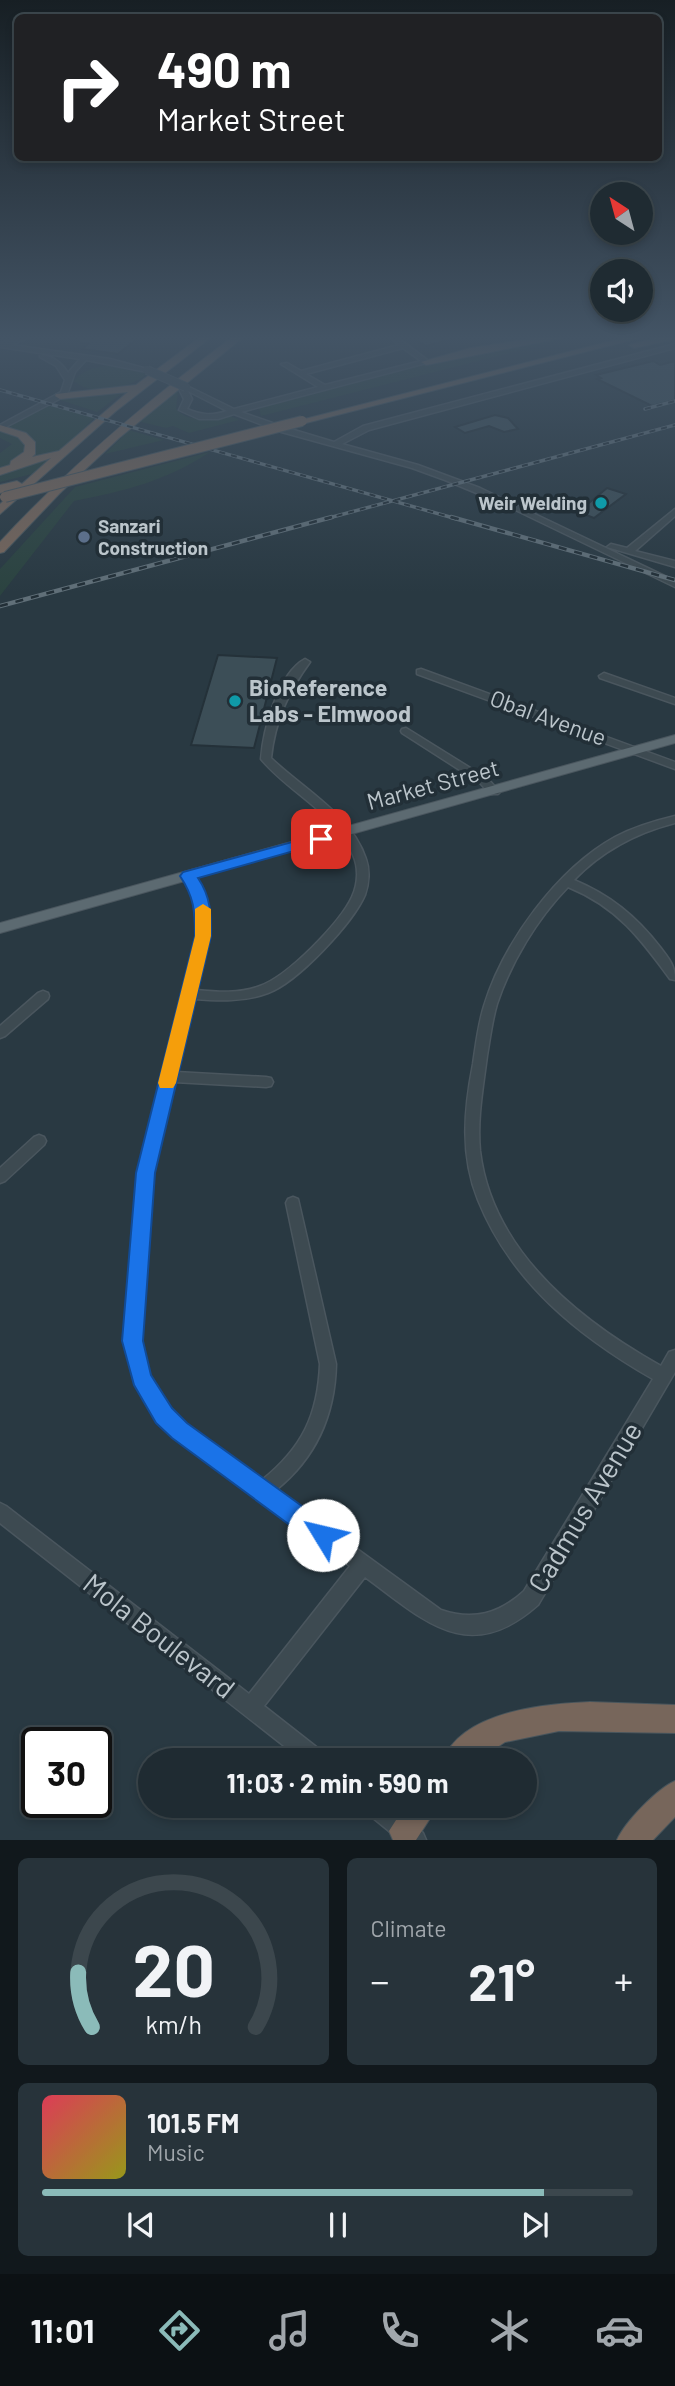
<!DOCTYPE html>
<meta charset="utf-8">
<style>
:root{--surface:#1f2b32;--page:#27333a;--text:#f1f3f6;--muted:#a1a7ac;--line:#3c474d;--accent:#8bbbb9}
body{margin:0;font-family:Barlow,sans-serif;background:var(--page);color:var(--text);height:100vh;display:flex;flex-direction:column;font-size:26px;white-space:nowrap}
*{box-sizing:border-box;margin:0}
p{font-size:23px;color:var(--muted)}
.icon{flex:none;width:38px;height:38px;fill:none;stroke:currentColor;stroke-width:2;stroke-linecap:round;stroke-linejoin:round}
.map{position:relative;height:1840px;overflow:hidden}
.details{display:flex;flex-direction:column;gap:18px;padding:18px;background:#11181c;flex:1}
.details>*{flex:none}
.banner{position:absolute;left:14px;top:14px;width:648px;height:147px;border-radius:10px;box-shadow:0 4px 10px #0003,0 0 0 2px var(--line);background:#202124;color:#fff;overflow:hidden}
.needle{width:46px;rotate:324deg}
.controls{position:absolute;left:590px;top:182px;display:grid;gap:14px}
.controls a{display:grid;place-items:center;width:63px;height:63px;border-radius:50%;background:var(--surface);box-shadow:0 4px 10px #0003,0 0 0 2px var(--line);font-size:35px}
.speed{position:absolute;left:21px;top:1727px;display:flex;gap:14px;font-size:35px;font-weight:700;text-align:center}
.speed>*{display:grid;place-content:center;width:91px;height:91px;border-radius:50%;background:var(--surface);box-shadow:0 4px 10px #0003,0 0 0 2px var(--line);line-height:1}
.speed .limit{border:4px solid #111;border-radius:10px;background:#fff;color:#111}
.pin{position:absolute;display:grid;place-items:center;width:60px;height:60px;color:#fff;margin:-30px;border-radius:14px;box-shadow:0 4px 10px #0006}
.me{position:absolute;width:77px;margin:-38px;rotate:306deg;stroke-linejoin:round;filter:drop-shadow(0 0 5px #0008)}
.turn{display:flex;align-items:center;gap:24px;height:147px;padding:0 28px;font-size:32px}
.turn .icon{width:91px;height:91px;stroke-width:2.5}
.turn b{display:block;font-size:49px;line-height:60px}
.big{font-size:52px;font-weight:700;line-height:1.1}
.details .widget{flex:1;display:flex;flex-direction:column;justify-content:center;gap:10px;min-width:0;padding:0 24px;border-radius:10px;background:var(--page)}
.details .dial{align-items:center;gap:0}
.dial svg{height:182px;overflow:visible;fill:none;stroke:var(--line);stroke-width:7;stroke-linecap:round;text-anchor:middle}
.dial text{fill:var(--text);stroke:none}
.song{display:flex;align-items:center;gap:21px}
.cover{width:84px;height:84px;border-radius:10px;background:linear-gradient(135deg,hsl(350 70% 55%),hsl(60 70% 35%))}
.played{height:7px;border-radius:4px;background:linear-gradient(90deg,var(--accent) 85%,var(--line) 85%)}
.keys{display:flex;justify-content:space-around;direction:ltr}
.heat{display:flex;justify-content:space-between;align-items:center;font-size:38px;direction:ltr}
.details .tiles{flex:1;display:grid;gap:18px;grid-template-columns:1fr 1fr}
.widget:last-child{grid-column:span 2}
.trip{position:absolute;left:138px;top:1748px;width:399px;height:70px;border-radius:35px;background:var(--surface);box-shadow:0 4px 10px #0003,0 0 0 2px var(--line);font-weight:700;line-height:70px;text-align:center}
.dock{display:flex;height:112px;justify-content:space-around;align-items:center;background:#0c1114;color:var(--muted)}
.dock .icon{width:49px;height:49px}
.dock .current{color:var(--accent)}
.dock b{font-size:32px;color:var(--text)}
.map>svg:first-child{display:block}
.green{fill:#2b4340}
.building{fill:#3c4e57;stroke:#243139;stroke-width:2}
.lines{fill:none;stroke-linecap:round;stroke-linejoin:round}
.minor-casing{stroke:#4a565e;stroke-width:3}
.major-casing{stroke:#4a565e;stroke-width:2}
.highway-casing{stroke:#48555c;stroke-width:2}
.minor{fill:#3d4a51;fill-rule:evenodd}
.major{fill:#5c6a71;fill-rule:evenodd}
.highway{fill:#77665b;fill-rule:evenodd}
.rail-far1-casing{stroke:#606f78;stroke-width:3.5}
.rail-casing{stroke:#606f78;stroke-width:4.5}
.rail-far1{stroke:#222f37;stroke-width:2;stroke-dasharray:6;stroke-linecap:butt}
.rail{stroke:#222f37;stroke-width:2.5;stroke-dasharray:8;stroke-linecap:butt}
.minor-bridge-casing{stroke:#4a565e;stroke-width:10;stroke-linecap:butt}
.highway-bridge-casing{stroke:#48555c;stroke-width:12;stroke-linecap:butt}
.minor-bridge{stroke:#3d4a51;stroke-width:8}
.highway-bridge{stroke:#77665b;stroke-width:10}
.route{fill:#1a73e8;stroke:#114b97;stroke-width:2}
.slow{fill:#f59e0b}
.culture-dot{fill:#0f9aa8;stroke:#222f37;stroke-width:2.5}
.service-dot{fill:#5c6f8a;stroke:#222f37;stroke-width:2.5}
.labels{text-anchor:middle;stroke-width:7;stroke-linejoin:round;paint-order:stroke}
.far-poi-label{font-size:19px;font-weight:bold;fill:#bbc5cb;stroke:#222f37;text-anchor:end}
.poi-label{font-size:23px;font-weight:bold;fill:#bbc5cb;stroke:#222f37;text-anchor:start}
.street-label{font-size:23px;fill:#bbc5cb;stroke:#222f37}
.near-street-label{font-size:28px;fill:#bbc5cb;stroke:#222f37}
</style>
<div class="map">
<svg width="675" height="1840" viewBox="0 0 675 1840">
<rect width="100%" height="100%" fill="#293942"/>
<path class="green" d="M581,335L261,416L259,408L267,405C371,378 474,347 581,335Z
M112,365L147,374C129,388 93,398 74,381C83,369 97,367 112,365Z
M178,390L176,409C193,429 219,408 239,420L189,433L173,426L166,428L137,421Z
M121,394L97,412L57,399L70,395Z
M42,403L94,418L40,472L0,482V453L12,444L0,438V428Z
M129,430L164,440L105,454Z
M210,452C166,481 125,491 74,501L0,596V569L75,487Z"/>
<path class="building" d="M63,335H142L118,354L82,349L88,344L63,338Z
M414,335H455L456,338L426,346L414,339L420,338Z
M653,361L660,365L675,361V400L652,406L597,379L601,378L596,375Z
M495,415L508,418L518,429L504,432L489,426L465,433L455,427Z
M607,488L626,494L594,518L578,512Z
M218,655L277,658L254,748L191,745Z"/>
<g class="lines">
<g class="minor-casing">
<path id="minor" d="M25,335H34L12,345L110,359L151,370L147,372L86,360L75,372L67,395L0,430V425L61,392L65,380L56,366L40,357V355C52,355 62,363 68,373L80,359L0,347V343Z
M387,335H394L430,362L241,412L284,427L334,442L363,426L675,344V348L369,430L342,444L418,465L480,488L675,581V587L503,504L445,480L412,468L278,431L234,414L218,419H199L179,410L184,399L177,385L181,383L234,409L318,387L281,364L287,363L301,371L399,345ZM403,348L421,361L325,385L306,374ZM188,391L227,411C212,416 201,415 187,409L192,399Z
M675,509V516L635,551L675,561V567L607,547L611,544L627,548Z
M305,659L310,662C288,692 275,721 271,758C303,789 351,814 366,859C370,870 369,884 365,895C353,923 297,983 268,993C244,1002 219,1001 194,999L176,1072L266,1077L271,1078L273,1082L271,1086L266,1087L174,1082L152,1173L141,1341L149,1377L158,1394L185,1424L262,1480C302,1448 318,1415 320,1364L286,1203L288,1199L293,1197L298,1199L336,1364C335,1414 316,1458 276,1490L441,1610C473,1621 499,1614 524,1591L653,1379C578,1336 511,1282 478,1200C460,1155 464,1110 473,1064C476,1044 478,1025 484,1006C503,943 557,869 615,837C634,827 654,821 675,816V823C636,833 602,851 574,880C610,895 636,916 660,947C669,959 675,965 675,980L670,979C640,938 617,907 568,887C537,919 511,962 497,1004C492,1021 490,1039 487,1056C483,1088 477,1119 480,1151C492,1251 579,1320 661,1366L669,1352L675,1350V1372L538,1605C468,1667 424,1620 365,1577L264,1706L324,1753L327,1760H302L0,1523V1503L6,1506L249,1694L350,1566L173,1436L146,1404L133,1378L125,1341L138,1173L197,936C198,913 195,895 182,876L188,872L192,873C220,914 207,946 196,990C217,992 240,994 260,986C287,977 340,923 352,897C358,884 359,868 353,855C335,812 289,793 261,759C263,731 278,673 305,659Z
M421,669L675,762V769L417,674V670Z
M604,673L675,698V704L600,678L599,676Z
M406,728L488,779L500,792L498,794H490L480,783L402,733L401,731L402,729Z
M43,991L48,993L49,996L48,999L5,1036L0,1038V1026L38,993Z
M39,1135L44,1137L46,1141L44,1145L5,1181L0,1183V1168L34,1137Z
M364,1806H390L423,1833L426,1840H400L367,1813Z"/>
</g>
<g class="major-casing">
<path id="major" d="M675,735V743L0,933V923Z"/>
</g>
<g class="highway-casing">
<path id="highway" d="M203,335H214L116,411L0,514V504L17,489L0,493V485L17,481L22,484L51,458L0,475V468L10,465L11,461L24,452L25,445L18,437L0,431V425L26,433L35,442V454L32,457L59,451L128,392L60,399L55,396L56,394L136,385Z
M235,335H246L119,438L60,493L4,552L0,553V542C71,465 151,398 235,335Z
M555,335H576L426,365L421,362L471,348Z
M635,335H651L302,424L297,421Z
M667,335H675V339L634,348L629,345Z
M590,1702L675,1705V1733L559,1731L505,1742L478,1760H443C463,1711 544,1704 590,1702Z
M675,1781V1817L653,1840H617C625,1822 657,1789 675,1781Z
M405,1806H438L416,1840H393L389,1831Z"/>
</g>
<use href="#minor" class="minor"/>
<use href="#major" class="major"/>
<use href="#highway" class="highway"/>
<g class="rail-far1-casing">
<path id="rail-far1" d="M0,390L457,519
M645,409L675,401
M325,519L675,425"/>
</g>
<g class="rail-casing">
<path id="rail" d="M451,517L675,580
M0,606L332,517"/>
</g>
<use href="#rail-far1" class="rail-far1"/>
<use href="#rail" class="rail"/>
<g class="minor-bridge-casing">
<path id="minor-bridge" d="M147,370L186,387"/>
</g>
<g class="highway-bridge-casing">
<path id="highway-bridge" d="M5,497L302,421"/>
</g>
<use href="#minor-bridge" class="minor-bridge"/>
<use href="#highway-bridge" class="highway-bridge"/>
</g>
<linearGradient id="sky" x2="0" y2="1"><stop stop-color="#171f24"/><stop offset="0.57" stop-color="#435465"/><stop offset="1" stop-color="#435465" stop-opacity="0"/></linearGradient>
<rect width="675" height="592" fill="url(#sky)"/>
<path class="route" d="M321,834L328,839L326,842L198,878C211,897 211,914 211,936L155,1173L143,1341L151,1375L172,1408L187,1423L331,1527L334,1535L331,1543L323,1546L314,1543L172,1438L156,1423L134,1385L122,1341L136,1173L195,936C195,911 194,897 180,876L183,872Z"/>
<path class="slow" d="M203,904L211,909V936L176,1083L173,1088H160L158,1083L195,936V909Z"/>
<g class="culture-dot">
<circle cx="601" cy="503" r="7"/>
<circle cx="235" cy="701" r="7"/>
</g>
<circle class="service-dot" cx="84" cy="537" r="7"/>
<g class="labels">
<g class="far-poi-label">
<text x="587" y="510">Weir Welding</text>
<text x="98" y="533" text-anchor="start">Sanzari<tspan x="98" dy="22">Construction</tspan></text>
</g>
<g class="poi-label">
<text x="249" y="696">BioReference<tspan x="249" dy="26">Labs - Elmwood</tspan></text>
</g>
<g class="street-label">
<text transform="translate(548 718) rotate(20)" y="8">Obal Avenue</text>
<text transform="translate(433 785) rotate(-15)" y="8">Market Street</text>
</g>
<g class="near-street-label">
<text transform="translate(585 1507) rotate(-59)" y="10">Cadmus Avenue</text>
<text transform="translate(159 1636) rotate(38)" y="10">Mola Boulevard</text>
</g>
</g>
</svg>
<div class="controls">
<a><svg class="needle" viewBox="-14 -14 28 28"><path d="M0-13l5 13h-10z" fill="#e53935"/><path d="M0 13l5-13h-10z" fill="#a1a7ac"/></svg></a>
<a><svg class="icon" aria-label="sound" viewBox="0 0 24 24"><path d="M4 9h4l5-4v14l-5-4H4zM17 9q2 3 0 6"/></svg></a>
</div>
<div class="speed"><div class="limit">30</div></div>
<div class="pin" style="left:321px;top:839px;background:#d93025"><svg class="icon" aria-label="arrive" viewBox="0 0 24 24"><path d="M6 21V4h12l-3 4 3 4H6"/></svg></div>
<svg class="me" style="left:323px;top:1535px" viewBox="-20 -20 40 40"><circle r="19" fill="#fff"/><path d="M0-13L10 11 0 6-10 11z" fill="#1a73e8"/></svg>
<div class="trip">11:03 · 2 min · 590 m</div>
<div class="banner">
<div class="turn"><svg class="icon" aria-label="right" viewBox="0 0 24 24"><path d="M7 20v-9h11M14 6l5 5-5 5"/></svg><div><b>490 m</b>Market Street</div></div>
</div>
</div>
<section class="details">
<div class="tiles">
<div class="widget dial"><svg viewBox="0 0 100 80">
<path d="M14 69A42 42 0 1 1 86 69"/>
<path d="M14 69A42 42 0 0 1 8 45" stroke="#8bbbb9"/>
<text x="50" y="56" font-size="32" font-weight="700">20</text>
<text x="50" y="72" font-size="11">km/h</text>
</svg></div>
<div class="widget"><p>Climate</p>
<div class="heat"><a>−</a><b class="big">21°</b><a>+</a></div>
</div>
<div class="widget">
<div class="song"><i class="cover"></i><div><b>101.5 FM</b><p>Music</p></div></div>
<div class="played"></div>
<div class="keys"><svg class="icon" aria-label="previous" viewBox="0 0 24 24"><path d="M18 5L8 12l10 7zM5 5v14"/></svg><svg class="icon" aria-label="pause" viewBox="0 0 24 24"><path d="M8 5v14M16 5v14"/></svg><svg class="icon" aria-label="next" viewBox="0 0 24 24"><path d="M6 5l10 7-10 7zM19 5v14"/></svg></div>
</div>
</div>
</section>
<nav class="dock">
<b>11:01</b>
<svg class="icon current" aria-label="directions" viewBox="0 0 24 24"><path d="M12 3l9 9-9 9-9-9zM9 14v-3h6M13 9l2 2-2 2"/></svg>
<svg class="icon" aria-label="music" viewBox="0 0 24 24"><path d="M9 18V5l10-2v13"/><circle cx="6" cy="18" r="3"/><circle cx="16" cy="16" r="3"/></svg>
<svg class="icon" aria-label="phone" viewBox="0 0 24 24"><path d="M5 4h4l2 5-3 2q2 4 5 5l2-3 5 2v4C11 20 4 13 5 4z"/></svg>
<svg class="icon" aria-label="climate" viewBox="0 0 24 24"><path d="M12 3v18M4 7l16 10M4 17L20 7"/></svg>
<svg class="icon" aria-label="car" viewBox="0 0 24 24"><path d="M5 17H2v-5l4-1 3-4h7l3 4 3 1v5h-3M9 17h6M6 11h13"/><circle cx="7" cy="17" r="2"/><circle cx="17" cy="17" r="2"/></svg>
</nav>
